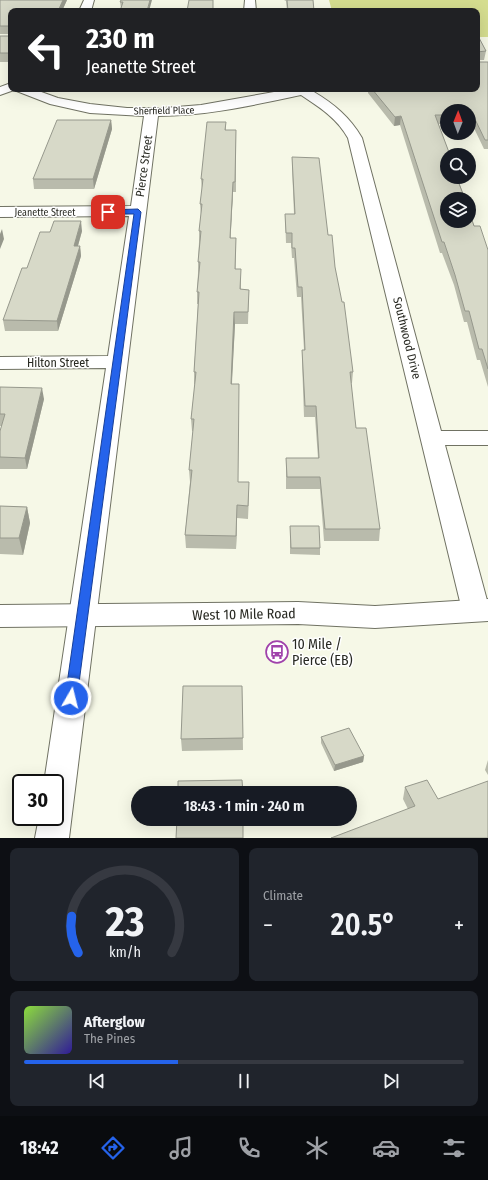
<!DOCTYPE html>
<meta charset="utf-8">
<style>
:root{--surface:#171b24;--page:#20242c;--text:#f1f3f6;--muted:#9ea1a6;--line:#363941;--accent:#2563eb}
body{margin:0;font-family:"Fira Sans Condensed",sans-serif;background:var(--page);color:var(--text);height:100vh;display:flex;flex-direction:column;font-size:15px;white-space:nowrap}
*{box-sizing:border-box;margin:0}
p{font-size:13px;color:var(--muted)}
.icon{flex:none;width:22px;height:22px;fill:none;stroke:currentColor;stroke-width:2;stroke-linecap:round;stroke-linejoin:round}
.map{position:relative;height:838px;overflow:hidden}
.side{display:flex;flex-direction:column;gap:10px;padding:10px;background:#0d0f14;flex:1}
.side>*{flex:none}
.top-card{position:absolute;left:8px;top:8px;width:472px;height:84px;border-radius:8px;box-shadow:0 4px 16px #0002;background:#202124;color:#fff;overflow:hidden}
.needle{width:26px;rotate:1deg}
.tools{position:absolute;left:440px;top:104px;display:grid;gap:8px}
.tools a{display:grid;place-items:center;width:36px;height:36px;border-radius:50%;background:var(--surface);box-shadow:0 4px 16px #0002;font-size:20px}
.speed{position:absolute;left:12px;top:774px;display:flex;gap:8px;font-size:20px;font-weight:700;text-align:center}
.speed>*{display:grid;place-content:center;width:52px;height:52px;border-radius:50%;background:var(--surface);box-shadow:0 4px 16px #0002;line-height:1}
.speed .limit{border:2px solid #111;border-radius:6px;background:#fff;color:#111}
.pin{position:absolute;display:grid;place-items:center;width:34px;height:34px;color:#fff;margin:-17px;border-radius:8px;box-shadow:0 2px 6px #0006}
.me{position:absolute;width:44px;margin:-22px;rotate:8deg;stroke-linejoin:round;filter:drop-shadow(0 0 3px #0008)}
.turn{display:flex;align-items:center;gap:14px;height:84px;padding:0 12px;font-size:18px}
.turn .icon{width:52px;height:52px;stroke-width:2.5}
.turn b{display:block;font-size:28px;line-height:34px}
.big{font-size:30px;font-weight:600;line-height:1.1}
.side .widget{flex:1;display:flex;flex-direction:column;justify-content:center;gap:6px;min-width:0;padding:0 14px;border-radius:8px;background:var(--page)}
.side .dial{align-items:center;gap:0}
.dial svg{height:104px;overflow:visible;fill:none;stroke:var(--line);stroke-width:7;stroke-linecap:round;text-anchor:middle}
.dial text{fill:var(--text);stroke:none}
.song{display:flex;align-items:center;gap:12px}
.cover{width:48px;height:48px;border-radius:6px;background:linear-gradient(135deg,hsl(90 70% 55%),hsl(250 70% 35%))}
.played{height:4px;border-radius:2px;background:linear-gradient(90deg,var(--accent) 35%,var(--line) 35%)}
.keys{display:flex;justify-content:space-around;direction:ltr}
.heat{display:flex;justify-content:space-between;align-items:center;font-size:22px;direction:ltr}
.side .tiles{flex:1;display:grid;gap:10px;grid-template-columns:1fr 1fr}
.widget:last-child{grid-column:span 2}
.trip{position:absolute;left:131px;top:786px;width:226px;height:40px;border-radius:20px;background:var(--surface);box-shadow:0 4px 16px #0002;font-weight:600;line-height:40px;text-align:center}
.tab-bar{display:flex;height:64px;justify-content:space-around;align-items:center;background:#090b0e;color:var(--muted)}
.tab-bar .icon{width:28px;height:28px}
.tab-bar .selected{color:var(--accent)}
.tab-bar b{font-size:18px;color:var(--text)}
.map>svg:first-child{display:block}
.green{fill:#d5dd8f}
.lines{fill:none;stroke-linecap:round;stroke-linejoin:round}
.minor-casing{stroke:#707263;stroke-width:2}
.major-casing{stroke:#707263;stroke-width:2}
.minor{fill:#fff;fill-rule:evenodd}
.major{fill:#fff;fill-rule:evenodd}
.wall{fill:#b9bbac}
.shaded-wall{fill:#96988c}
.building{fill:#d7d9c8;stroke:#96988c}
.route{fill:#2563eb;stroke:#184099}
.labels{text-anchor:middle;stroke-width:3;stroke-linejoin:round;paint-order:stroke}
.far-street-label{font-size:10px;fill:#282922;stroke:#fff}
.street-label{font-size:12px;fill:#282922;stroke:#fff}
.near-street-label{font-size:14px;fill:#282922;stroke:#fff}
.near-poi-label{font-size:14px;fill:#282922;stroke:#fff;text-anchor:start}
</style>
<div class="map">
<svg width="488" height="838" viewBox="0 0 488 838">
<rect width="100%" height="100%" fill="#f6f8e7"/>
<path class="green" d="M329,0H488V37H477V11H332Z"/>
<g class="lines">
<g class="minor-casing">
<path id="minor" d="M84,0H94L91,11H79Z
M245,0H255L256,11H244Z
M11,83V89H33L58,98L90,104L127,108H164L201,105L291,89H316L314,92C334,104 350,117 362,138L441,431H488V445H445L488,604V613L486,617L476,621L466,617L462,610L348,138C337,118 319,107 301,95C254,105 206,116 158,116L69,838H35L39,817H55V783H44L106,368L0,369V357L108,356L129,216L0,217V207L131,206L144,116L90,113L50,104L14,90L0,95V87Z"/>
</g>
<g class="major-casing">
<path id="major" d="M488,599V621L375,628L298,624L0,627V605L298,602L375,606Z"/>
</g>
<use href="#minor" class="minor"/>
<use href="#major" class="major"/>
</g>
<path class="wall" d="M0,0H67L62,11H11V62H0V36H11V34H0Z
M152,0L121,8L120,2Z
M284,0H313L314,11H287L286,1Z
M477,34L486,51L484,60H477V62H488V149H484L472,124H469V111H447V124H438L460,181V185L474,226L488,250V387L480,360H477L467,322H464L454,285L442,253H440L400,125L394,126L368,93V89H477Z
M96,89H119V90Z
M111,120L112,129L94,189H34L33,179Z
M226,122V130H236V192H233L230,238H236L235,269L241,281V289L249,290L248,324H235L232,384L238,482L249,495L248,519L237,518L236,549L186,548L185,535L190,482L189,470L193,431H192L191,419L195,384H194V372L198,304H197V292L198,273V262L199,242V231L201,215L200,204L202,190L201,179Z
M292,157L328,235L335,267L353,372L352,383H351L356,428L380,529L379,541H324L320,489H286V458H318L315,417H304L302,361V350H304L301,297H297L294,258H292L291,243H286L285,214H294L292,167Z
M82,231L78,246H80L81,256L58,331H5L3,320L50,232Z
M0,387L44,399L27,469H0V431L2,426H0Z
M0,506L27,507L30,523L23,555L0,554Z
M290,526L320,548V555L290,554Z
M242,686L243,750L182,751L181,739Z
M321,737L364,756L363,762L334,771L321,743Z
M488,760V775L485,770Z
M405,787L438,799L408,809L403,799Z"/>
<path class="shaded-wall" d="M63,0H67L62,11H58Z
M150,0H152L149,11H147Z
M213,89H229L213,90Z
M401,116L400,125L394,126L395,117Z
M111,120L112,129L94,189L93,179Z
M233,182V192L230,249V238Z
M81,221L82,231L75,256L74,246Z
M2,229L4,239L0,249V234Z
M236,238V249L235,281V269Z
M80,246L81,256L58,331L57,321Z
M234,312L235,324L231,396V384Z
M42,388L44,399L27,469L25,458Z
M237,505V518L236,549V536Z
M27,507L30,523L23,555L19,538Z
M364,756L363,762L334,771L335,765Z"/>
<path class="building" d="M0,0H63L58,11H11V53H0V36H11V26H0Z
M121,0H150L147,11H120L123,2H120Z
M189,0H213V11H187Z
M287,0H313L314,11H288Z
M477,34L486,51L477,52V62H488V140H485L473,115H469V111H447V115H435L450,155H447V177H459L460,181H458L465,199H447V221H469V211L474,226H480L488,250V369L482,349H479L469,311H465L455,275L444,242H442L401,116L395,117L372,89H477Z
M57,120H111L93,179H33Z
M207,122H226L225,130H236L235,182H233L230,238H236L235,269H241L240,289L249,290L248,312H234L231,384H239L238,482H249L248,506L237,505L236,536L185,535L192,470H189L194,419H191L196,372H194L199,292H197L200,262H198L201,231H199L202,204H200L203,179H201Z
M292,157L319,158L328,235H332L335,267L342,302H344L353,372H350L356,428H366L380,529H325L320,477H287L286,458H319L316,406H305L302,350H305L302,287H298L295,248H292V233H286L285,214H295Z
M54,221H81L74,246H80L57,321L3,320L22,268H27L40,232H50Z
M0,387L42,388L25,458L0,457V431L5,414H0Z
M0,506L27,507L19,538H0Z
M290,526H319L320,548H291Z
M183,686H242L243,738L181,739Z
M349,728L364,756L335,765L321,737Z
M242,780L243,793H178V781Z
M427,780L438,799L488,781V838H331L415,806L405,787Z
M177,819H243V838H176Z"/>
<path class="route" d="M138,209L141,212L77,698L76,702L71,704L67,702L65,698L134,214H108L104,212L108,210Z"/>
<defs>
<g id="bus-ring" transform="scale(1.15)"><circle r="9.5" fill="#fff" stroke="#a042ab" stroke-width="1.5"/><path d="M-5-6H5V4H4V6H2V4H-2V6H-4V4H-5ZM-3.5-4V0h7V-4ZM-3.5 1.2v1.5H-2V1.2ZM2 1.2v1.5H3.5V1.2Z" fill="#a042ab"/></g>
</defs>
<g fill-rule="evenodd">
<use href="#bus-ring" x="277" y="652"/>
</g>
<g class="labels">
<g class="far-street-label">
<text transform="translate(164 110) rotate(-1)" y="4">Sherfield Place</text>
<text x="45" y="216">Jeanette Street</text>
</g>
<g class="street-label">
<text transform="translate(144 166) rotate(-82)" y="4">Pierce Street</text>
<text transform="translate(407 338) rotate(76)" y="4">Southwood Drive</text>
<text x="58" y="367">Hilton Street</text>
</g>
<g class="near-street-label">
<text transform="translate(244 614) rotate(-1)" y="5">West 10 Mile Road</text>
</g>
<g class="near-poi-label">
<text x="292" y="649">10 Mile /<tspan x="292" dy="16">Pierce (EB)</tspan></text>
</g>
</g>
</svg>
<div class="tools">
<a><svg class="needle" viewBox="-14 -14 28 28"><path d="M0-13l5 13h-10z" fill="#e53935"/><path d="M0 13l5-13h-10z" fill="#9ea1a6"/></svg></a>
<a><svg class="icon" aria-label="search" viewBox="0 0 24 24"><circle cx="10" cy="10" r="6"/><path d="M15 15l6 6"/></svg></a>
<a><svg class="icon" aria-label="layers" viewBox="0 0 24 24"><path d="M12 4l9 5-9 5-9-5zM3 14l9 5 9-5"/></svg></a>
</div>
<div class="speed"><div class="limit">30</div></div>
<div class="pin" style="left:108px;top:212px;background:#d93025"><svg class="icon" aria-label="arrive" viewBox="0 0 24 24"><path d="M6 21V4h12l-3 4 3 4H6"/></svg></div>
<svg class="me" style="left:71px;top:698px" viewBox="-20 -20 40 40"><circle r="17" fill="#2563eb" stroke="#fff" stroke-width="3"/><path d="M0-11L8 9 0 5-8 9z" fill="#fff"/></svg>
<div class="trip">18:43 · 1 min · 240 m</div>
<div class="top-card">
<div class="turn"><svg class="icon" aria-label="left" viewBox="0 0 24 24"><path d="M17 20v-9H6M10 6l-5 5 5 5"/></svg><div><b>230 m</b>Jeanette Street</div></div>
</div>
</div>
<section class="side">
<div class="tiles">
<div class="widget dial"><svg viewBox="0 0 100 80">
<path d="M14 69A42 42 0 1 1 86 69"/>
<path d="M14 69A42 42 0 0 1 9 41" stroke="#2563eb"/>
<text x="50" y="56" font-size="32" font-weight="700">23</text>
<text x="50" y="72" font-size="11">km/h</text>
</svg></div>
<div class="widget"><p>Climate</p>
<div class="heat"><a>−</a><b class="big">20.5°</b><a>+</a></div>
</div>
<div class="widget">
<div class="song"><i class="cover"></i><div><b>Afterglow</b><p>The Pines</p></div></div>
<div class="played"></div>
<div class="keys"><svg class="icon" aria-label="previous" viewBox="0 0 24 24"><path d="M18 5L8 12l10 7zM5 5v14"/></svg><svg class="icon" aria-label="pause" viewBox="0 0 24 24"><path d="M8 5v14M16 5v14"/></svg><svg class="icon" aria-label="next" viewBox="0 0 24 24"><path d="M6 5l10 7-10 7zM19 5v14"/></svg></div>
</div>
</div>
</section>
<nav class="tab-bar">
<b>18:42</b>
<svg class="icon selected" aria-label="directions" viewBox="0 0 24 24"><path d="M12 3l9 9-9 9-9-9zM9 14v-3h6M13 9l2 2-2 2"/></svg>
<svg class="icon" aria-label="music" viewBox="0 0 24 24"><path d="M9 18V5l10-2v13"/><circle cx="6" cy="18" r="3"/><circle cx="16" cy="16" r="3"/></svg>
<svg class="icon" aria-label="phone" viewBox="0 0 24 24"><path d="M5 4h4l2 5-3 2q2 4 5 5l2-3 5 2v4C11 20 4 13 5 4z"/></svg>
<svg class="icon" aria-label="climate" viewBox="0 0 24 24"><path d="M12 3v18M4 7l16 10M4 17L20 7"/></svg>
<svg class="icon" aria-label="car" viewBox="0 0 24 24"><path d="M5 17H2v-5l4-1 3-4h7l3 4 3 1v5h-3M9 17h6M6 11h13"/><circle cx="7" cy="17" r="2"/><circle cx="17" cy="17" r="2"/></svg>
<svg class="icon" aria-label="filters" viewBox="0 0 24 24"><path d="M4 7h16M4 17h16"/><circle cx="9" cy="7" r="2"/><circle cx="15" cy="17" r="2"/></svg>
</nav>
